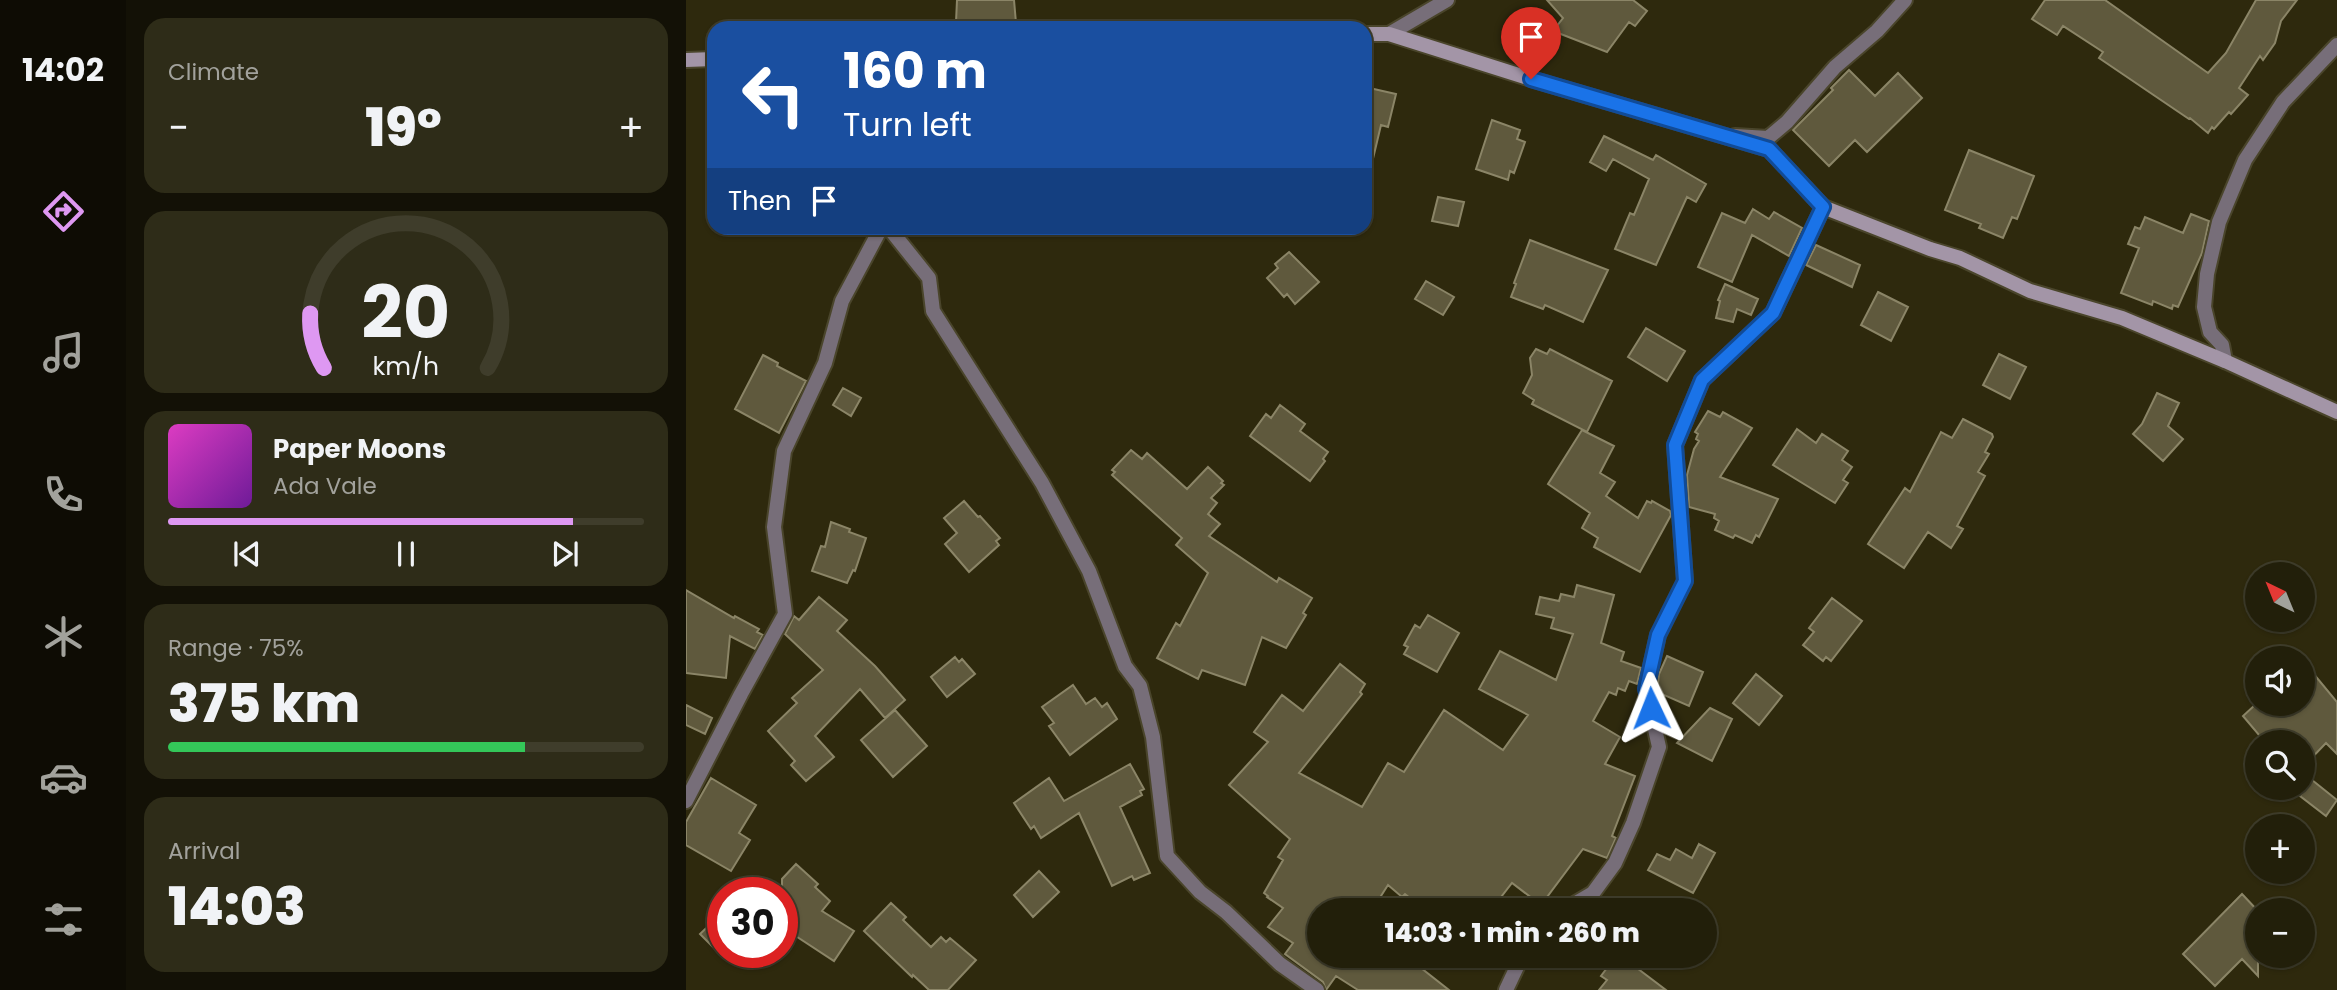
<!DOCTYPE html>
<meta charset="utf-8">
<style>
:root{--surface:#221f0a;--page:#2e2c18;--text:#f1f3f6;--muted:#a2a29c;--line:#3f3d2b;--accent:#de98f2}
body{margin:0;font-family:Poppins,sans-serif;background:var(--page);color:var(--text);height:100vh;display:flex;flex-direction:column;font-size:26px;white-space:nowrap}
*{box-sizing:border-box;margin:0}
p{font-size:23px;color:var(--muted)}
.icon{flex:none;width:38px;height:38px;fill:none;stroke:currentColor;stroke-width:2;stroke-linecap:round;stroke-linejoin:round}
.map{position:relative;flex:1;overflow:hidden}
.panel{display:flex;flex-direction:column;gap:18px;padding:18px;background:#131106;width:560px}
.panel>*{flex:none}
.top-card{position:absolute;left:21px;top:21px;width:665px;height:214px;border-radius:21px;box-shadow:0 2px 5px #0004,0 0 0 2px var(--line);background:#1a4fa0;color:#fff;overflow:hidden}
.needle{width:46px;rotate:317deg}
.buttons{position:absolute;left:1559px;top:562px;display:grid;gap:14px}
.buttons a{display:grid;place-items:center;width:70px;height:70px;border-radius:50%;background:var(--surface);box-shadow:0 2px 5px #0004,0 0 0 2px var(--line);font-size:35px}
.speed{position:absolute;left:21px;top:877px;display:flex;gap:14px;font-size:35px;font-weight:700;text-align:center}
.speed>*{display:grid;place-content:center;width:91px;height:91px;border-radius:50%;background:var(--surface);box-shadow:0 2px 5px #0004,0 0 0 2px var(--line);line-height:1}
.speed .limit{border:10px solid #d22;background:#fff;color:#111}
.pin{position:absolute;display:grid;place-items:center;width:60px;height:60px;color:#fff;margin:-72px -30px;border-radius:50% 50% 50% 0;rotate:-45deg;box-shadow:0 0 7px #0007}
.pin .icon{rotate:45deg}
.me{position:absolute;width:77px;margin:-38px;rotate:358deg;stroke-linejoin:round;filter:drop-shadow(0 0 5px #0008)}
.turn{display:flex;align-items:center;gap:24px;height:147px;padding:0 21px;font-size:32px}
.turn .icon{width:91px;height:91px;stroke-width:2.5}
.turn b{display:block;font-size:49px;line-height:60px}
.then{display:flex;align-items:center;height:66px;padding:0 21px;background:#0003;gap:14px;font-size:26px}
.big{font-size:52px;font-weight:800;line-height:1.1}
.panel .tile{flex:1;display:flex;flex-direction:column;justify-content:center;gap:10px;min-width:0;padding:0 24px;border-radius:21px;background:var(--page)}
.panel .dial{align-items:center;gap:0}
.dial svg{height:182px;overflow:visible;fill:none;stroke:var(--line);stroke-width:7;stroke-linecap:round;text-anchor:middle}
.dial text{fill:var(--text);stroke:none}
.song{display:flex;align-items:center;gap:21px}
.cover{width:84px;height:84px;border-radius:10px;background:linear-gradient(135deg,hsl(310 70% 55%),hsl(280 70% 35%))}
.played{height:7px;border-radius:4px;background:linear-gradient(90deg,var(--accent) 85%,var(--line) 85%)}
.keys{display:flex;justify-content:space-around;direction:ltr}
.heat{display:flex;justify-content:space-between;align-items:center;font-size:38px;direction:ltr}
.charge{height:10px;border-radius:5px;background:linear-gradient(90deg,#34c759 75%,var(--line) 0)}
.trip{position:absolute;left:621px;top:898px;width:410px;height:70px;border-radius:35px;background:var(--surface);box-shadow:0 2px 5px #0004,0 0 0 2px var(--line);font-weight:800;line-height:70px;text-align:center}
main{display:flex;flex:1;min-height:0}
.tabs{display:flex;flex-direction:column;width:126px;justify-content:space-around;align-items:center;background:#0e0c04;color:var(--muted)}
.tabs .icon{width:49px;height:49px}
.tabs .selected{color:var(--accent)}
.tabs b{font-size:32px;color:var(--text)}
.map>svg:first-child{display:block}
.building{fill:#5f593d;stroke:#8b8567;stroke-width:2}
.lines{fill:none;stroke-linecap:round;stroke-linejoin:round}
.minor-casing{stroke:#4a452b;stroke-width:18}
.secondary-casing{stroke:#4a452b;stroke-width:18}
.minor{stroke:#776e79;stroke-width:14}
.secondary{stroke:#a395a7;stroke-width:14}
.route-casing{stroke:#114b97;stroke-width:18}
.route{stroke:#1a73e8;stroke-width:12}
</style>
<main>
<nav class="tabs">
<b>14:02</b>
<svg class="icon selected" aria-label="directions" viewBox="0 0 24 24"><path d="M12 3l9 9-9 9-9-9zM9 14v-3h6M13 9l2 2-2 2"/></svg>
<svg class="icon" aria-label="music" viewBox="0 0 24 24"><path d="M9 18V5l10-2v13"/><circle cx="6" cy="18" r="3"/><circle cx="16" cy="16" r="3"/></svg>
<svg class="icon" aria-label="phone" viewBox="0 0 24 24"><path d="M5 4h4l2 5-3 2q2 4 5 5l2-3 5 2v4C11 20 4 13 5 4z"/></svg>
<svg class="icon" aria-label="climate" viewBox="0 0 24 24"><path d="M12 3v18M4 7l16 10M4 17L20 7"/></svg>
<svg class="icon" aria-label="car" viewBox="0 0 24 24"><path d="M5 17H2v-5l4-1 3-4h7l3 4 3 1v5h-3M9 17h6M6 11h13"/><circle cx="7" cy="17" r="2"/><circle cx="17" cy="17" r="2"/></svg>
<svg class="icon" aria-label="filters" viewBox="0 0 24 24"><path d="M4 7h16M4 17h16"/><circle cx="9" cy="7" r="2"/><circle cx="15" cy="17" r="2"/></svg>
</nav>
<section class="panel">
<div class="tile"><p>Climate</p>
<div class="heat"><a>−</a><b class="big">19°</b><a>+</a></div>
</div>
<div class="tile dial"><svg viewBox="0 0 100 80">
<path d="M14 69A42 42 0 1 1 86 69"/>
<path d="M14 69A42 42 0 0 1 8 45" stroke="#de98f2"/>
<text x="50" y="56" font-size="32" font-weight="700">20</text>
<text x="50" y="72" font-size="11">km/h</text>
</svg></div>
<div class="tile">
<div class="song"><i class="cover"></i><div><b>Paper Moons</b><p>Ada Vale</p></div></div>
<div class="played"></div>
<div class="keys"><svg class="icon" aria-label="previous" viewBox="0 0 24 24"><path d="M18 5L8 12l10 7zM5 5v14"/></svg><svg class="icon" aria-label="pause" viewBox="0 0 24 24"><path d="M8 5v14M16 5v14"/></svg><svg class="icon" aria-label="next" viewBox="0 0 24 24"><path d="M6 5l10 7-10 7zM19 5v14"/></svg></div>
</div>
<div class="tile"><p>Range · 75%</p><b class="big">375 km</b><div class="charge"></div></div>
<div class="tile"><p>Arrival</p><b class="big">14:03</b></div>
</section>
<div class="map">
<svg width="1651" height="990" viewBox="0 0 1651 990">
<rect width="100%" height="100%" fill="#2e290d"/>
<path class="building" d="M271,0H328L330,23L270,22Z
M861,0H947L961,11L949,26L943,22L921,52L867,31L877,18Z
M1359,0H1419L1522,73L1540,53L1570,0H1611L1595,21L1589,43L1577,60L1574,56L1553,88L1562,95L1545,114L1543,112L1528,129L1526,127L1522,133L1504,118L1503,119L1413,58L1417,52L1377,26L1371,35L1346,19Z
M1163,70L1189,96L1212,73L1236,98L1181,152L1169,140L1143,166L1107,130L1147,90L1145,88Z
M679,87L710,94L702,127L695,125L686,163L679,162Z
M806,120L834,130L831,139L839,142L828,173L824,171L822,180L790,169Z
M918,136L967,160L970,155L1020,184L1010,202L1001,197L970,265L929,249L944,213L948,215L963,179L927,159L920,171L904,162Z
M1283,150L1348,176L1331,219L1326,217L1317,238L1293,228L1295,224L1259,210Z
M752,197L778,202L772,226L746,221Z
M1067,209L1083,219L1088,212L1116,228L1103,256L1066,235L1046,282L1012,267L1036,213L1059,223Z
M1505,214L1523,221L1516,253L1492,307L1487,305L1486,309L1467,301L1466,305L1435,293L1453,248L1442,244L1449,227L1454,229L1459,217L1497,233Z
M844,240L922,270L897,322L859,305L857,309L825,297L830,284L828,283Z
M1130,245L1174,265L1166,287L1120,265Z
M603,252L633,282L609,304L601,294L598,297L581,278L592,268L589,264Z
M740,281L768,297L757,315L729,299Z
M1039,284L1072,299L1065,315L1051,309L1047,322L1030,318L1034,301L1032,300Z
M1192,292L1222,307L1205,341L1175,325Z
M960,328L999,351L981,381L942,357Z
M850,349L861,354L864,349L926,381L901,432L846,404L848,400L837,393L846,375L844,358Z
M1313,354L1340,367L1324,399L1297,385Z
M77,355L92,363L91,366L120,381L93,433L49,409Z
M157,388L175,398L165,416L147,405Z
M1471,393L1493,403L1482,426L1497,439L1477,461L1447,434L1456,424Z
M594,405L619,424L614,431L642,452L637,459L639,461L624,481L564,436L580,414L585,418Z
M1022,411L1034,417L1037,412L1066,428L1034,477L1092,499L1073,537L1070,535L1066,543L1049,535L1047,538L1029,530L1033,521L1028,518L1029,514L1003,507L1001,475L1008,449L1013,441L1010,439L1012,434L1009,432Z
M1277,419L1306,434L1307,437L1299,452L1303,454L1292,472L1299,476L1271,526L1277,529L1265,548L1242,532L1218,568L1182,544L1219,488L1224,492L1255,432L1266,438Z
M1111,429L1130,443L1136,434L1162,451L1156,460L1166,467L1157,480L1162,483L1149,503L1087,465Z
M896,430L928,446L914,473L929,482L920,496L952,518L961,501L965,503L966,501L984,511L985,515L954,572L908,547L912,538L896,528L904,513L862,484Z
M445,450L456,459L461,453L501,489L522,467L537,481L535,483L538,485L525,498L531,503L522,514L534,524L523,536L591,582L593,578L626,598L617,613L620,615L600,648L576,637L559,685L516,670L512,679L471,658L490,623L494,626L522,573L490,545L496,538L426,475L429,472L426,470Z
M278,501L292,517L294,516L314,538L310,541L313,545L283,572L259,544L271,533L258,518Z
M145,522L164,529L163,532L180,538L169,571L167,570L161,583L126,571L135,546L139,547Z
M891,585L928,595L915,643L938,652L935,661L955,668L951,684L943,681L939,691L932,688L930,695L923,692L907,721L934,737L919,764L949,776L926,836L930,838L921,858L897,849L855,905L826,883L805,910H739L719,894L716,897L702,885L686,910H634V956H736L730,964L763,990H672L650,976L640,990L637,982L599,954L607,943L582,927L597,908L581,897L582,896L578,893L597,860L592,857L604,839L543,785L582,742L568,732L596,695L617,711L654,664L679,684L674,692L676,694L613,773L676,807L702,763L718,772L758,710L817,750L842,715L793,689L814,651L870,680L887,634L865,628L868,618L850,614L854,597L873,601L875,594L888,597Z
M0,590L48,618L49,616L73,629L71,632L77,635L69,649L44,636L40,678L0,673Z
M133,597L161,620L151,631L189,666L219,700L199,718L174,689L129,736L148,757L120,781L105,765L109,761L82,731L111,703L106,698L137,670L99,634L108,616L113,620Z
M1146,598L1176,621L1145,661L1140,657L1137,661L1117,645L1128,632L1123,628Z
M742,615L773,633L751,672L718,654L722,647L718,645L729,625L734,628Z
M981,656L1017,672L1003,706L971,692L973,674Z
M269,657L273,662L276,659L289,674L261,697L245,677Z
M1617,661L1651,702V754L1640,743L1617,767V742H1593L1586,735L1578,741L1557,716L1570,704H1617Z
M1070,674L1096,696L1073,725L1047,703Z
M387,685L400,704L409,698L416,707L421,703L431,719L384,755L363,726L368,723L356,707Z
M0,705L26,718L19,734L0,725Z
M1024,708L1046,719L1026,761L991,743Z
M209,710L241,746L207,777L175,740Z
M444,764L458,789L454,791L456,795L434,807L464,873L448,880L446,876L426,886L393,813L355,838L348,826L345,829L328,803L363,778L378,801Z
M25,778L70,805L53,833L64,840L45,871L0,845V822Z
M1626,780L1651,800L1640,816L1614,796Z
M1013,844L1029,853L1007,893L962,870L971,854L984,860L990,849L1006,858Z
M110,864L132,884L129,887L144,901L136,911L168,931L148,961L96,927V879Z
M353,871L373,892L347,917L328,895Z
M1556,894L1572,911V976L1556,959L1529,986L1497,954Z
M205,903L220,917L217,920L245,947L255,937L260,942L264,938L290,960L262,990H243L227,975L226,977L178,931Z
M37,912V957L14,934Z
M930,956H935L980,990H913L921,980L915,976Z"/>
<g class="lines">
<g class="minor-casing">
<path id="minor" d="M703,34L761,0
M1049,136L1082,138L1101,122L1149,67L1191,31L1219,0
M203,228L243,278L247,311L356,483L403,571L439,666L454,686L467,737L481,856L514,892L540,912L594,964L631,990
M1539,361L1536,345L1524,332L1518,307L1521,274L1533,222L1559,160L1597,102L1651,45
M0,801L55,694L99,614L88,527L98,451L139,363L156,301L195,228
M878,910L907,893L929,863L947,823L973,747L960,689L972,635L999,581L989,445L1016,380L1087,313L1137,207
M820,990L836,956"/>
</g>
<g class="secondary-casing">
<path id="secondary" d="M679,34H703L845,79L1083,149L1137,207L1244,249L1274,258L1344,291L1436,318L1539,361L1651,412
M0,60L28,59"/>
</g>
<use href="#minor" class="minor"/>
<use href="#secondary" class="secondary"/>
</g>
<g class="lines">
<g class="route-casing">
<path id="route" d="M845,79L1083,149L1137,207L1087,313L1016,380L989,445L999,581L972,635L960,689L965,708"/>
</g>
<use href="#route" class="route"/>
</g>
</svg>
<div class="buttons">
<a><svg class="needle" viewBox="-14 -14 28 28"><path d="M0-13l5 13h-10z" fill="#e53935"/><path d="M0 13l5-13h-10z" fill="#a2a29c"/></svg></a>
<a><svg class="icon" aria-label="sound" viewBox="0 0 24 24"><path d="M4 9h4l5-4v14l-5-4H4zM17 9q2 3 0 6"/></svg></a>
<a><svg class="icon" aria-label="search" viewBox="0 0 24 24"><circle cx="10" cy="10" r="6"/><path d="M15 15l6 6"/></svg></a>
<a>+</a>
<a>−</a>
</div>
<div class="speed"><div class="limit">30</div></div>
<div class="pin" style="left:845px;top:79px;background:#d93025"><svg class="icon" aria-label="arrive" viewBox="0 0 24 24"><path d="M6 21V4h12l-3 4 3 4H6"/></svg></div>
<svg class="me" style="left:965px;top:708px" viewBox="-20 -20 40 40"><path d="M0-17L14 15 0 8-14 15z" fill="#1a73e8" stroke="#fff" stroke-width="4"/></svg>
<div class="trip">14:03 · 1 min · 260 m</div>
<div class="top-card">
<div class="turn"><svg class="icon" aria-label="left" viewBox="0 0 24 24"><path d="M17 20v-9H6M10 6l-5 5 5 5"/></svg><div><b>160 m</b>Turn left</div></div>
<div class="then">Then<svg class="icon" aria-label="arrive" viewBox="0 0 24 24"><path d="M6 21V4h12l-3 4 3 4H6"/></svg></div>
</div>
</div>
</main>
